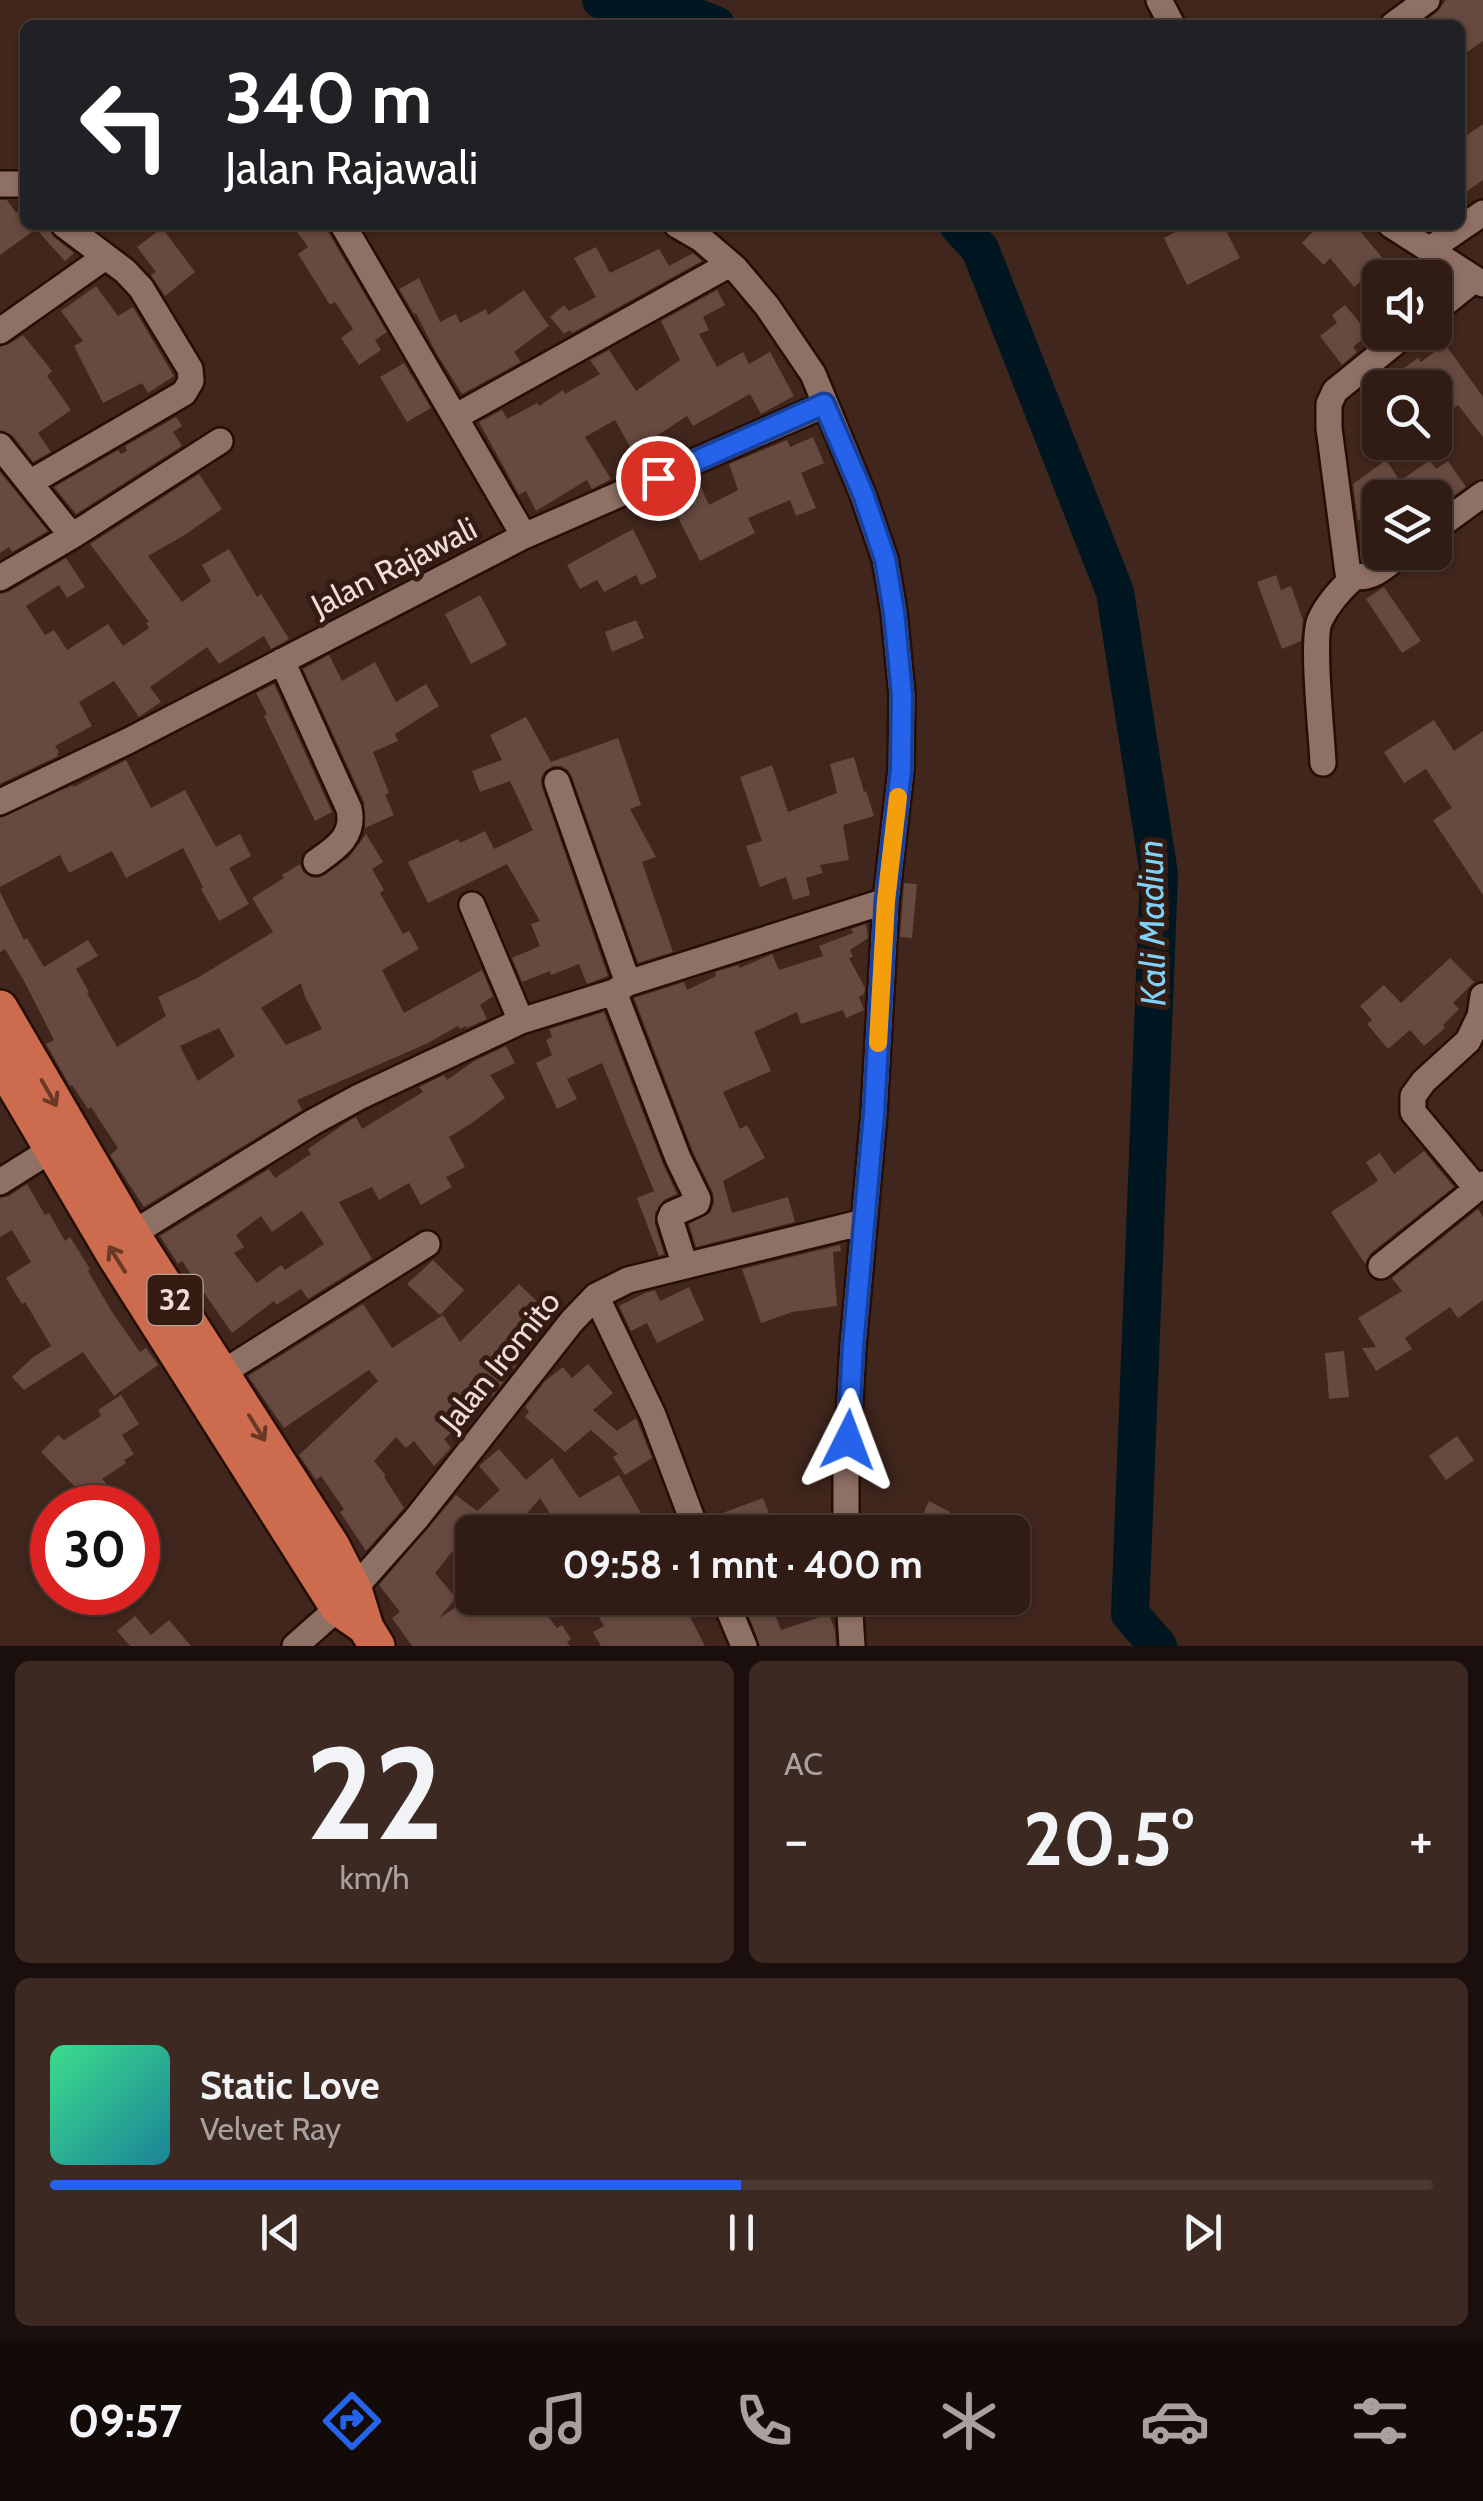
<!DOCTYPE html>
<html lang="id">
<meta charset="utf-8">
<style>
:root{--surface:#301c15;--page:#3c2922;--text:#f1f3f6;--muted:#a8a1a0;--line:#4b3a34;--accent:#2563eb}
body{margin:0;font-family:Cabin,sans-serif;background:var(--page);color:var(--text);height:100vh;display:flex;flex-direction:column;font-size:38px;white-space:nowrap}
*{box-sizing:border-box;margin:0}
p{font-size:32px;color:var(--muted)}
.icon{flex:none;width:55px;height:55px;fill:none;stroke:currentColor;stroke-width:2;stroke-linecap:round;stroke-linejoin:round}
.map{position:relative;height:1646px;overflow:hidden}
.side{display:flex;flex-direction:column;gap:15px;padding:15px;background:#1a0f0c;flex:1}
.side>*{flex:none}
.top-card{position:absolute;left:20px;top:20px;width:1445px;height:210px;border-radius:15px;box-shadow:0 2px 8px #0004,0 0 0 2px var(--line);background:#202124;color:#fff;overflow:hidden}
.fabs{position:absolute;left:1362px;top:260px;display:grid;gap:20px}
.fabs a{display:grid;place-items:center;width:90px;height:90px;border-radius:15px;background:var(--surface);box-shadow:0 2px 8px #0004,0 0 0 2px var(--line);font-size:50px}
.speed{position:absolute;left:30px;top:1485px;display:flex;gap:20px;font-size:50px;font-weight:700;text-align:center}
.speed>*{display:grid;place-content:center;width:130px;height:130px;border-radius:50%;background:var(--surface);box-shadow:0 2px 8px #0004,0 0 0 2px var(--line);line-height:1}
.speed .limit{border:15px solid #d22;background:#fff;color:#111}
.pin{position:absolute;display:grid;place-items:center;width:85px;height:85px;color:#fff;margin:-42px;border:5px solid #fff;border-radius:50%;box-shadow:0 2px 10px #0007}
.me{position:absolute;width:110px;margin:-55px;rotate:3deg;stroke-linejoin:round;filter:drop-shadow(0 0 8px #0008)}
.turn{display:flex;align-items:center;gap:35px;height:210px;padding:0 40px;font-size:45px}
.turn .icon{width:130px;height:130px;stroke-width:2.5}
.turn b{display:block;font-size:70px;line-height:85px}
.big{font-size:75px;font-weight:700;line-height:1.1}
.side .card{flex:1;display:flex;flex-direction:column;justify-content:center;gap:15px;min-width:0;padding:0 35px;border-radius:15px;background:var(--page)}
.side .dial{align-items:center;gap:0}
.dial b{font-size:130px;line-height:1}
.song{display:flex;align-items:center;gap:30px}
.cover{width:120px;height:120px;border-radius:15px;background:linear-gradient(135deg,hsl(150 70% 55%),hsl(190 70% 35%))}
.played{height:10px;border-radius:5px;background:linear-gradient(90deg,var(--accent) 50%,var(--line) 50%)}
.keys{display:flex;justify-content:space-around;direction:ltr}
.heat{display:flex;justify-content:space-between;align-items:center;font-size:55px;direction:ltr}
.side .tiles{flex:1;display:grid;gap:15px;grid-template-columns:1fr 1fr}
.card:last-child{grid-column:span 2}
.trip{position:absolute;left:455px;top:1515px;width:575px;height:100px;border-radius:15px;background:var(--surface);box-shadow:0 2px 8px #0004,0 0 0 2px var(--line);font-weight:700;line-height:100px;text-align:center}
.tabs{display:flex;height:160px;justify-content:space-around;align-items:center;background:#130b08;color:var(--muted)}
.tabs .icon{width:70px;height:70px}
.tabs .selected{color:var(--accent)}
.tabs b{font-size:45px;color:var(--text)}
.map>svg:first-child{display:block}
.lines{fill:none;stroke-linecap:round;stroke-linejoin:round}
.river{stroke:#001620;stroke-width:38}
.building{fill:#66493f;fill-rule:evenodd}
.minor-casing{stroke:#250e06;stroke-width:30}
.highway-casing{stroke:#250e06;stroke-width:40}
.minor{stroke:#8f7065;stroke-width:25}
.highway{stroke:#cc6b4d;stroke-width:35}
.oneway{stroke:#6a3827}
.route-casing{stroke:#184099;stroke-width:25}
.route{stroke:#2563eb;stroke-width:18}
.slow{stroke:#f59e0b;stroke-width:18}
.labels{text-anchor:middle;stroke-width:10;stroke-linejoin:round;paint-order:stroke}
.shield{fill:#351c13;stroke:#b7a39c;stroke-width:2.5}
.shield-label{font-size:30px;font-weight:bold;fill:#efddd7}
.street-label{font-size:32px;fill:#efddd7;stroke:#351c13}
.water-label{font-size:35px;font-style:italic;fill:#7ed1f8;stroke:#351c13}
</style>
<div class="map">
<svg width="1483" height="1646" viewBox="0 0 1483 1646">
<rect width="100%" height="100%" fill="#40261c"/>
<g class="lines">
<path class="river" d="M601,0L671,8L716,25
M958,225L980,249L1115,592L1159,874L1130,1614L1158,1646"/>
</g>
<path class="building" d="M1446,0H1483V41L1460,57V25H1420L1437,12Z
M1483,124V180L1460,196V140Z
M0,200H7L16,213L25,207V225H48L54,237L74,253L65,261L36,229L0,255Z
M292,225H324L387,332L375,340L381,350L359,365L341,338L353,329L335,302L330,305L298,254L308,247Z
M1189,225H1223L1240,258L1187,285L1164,238Z
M1319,225H1355L1385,261L1354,287L1330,258L1324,265L1302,243Z
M162,228L195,272L165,296L151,275L156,272L137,247Z
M596,247L610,273L659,249L669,266L693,253L702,261L572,333L570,330L564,334L550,317L564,305L569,311L596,297L574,258Z
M419,278L440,322L456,314L460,323L486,309L488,315L524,290L549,326L514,352L521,362L462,394L435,351L416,313L414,314L399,289Z
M96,286L118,316L133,307L174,376L148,393L142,383L103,403L74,346L83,341L61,311Z
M717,290L725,305L703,317L709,330L699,334L717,367L743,352L749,364L770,352L794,396L761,414L750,394L693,426L687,416L652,439L658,450L638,461L615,420L585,437L611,479L592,489L587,480L536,511L526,491L519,495L479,422L502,410L507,419L537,403L539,406L563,390L565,394L600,374L590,360L609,350L636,391L680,360L661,321Z
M1345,305L1369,334L1353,347L1357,352L1342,365L1320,336L1337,323L1332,315Z
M23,335L52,371L47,376L71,410L38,433L51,452L33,462L13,436L0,430V347L9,344Z
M1445,344L1483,397V437L1458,405L1435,422V388H1376L1418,358L1421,362Z
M404,363L431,408L407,422L380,377Z
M176,417L182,426L173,432L182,446L76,514L54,487L118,450L121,454L127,451L125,446Z
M813,437L824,463L801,473L816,508L796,516L790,500L748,518L755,533L700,561L665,492L697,478L709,505L738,490L729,464L787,440L790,447Z
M1386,460L1400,481L1430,460L1436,469L1448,461L1466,487L1435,509V498H1380V505L1358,521L1353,484Z
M0,472L48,531L12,552L9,547L0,553Z
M199,474L222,509L183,536L148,556L182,602L211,581L202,565L229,549L257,597L261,594L289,639L271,649L264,636L219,664L207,647L150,687L161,702L139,717L114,681L79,702L92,726L55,746L59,752L57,754L58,756L0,784V594L8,592L66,558L85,587L67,598L59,585L26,606L45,635L54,630L67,650L108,624L123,646L149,628L146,623L149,622L90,544Z
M633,529L657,577L641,585L636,575L604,592L597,580L580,589L567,565Z
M1276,575L1281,590L1291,586L1303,620L1301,641L1282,649L1257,582Z
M1384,587L1421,641L1402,653L1366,599Z
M480,595L507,645L471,664L445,614Z
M636,620L644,638L612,652L605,632Z
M329,655L342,681L375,662L396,702L426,684L439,706L395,734L398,741L373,752L389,793L385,795L394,815L365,828L364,802L303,669Z
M274,684L332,812L315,821L264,716L267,714L256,693Z
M526,717L551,762L618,738L641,805L630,809L656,857L642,862L673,952L638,963L572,777L568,770L561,766H553L545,771L541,778L542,787L608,976L587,984L579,964L551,975L550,971L522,982L512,958L540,946L531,924L540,921L507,864L428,903L408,862L458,839L460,843L485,831L494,849L533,830L510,781L480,792L472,771L502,760L490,735Z
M1434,720L1454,751L1483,731V895L1433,820L1452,808L1426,769L1404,783L1384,752Z
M854,757L864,792L866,791L874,816L843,825L849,860L820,865L823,873L806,878L810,895L793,900L786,877L760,887L746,846L762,841L740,777L772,765L788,812L837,793L830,764Z
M126,760L151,808L185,790L216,847L240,834L251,856L229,868L249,904L219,921L201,889L203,887L183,848L126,878L112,851L69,873L60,855L0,887V818L73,785L74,787Z
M366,834L383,862L372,869L384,890L380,893L403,934L409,931L419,949L382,970L404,1013L482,970L493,996L480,1005L487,1019L467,1028L466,1026L460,1029L458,1026L426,1044L297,1100L302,1110L144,1207L110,1155L118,1148L91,1107L88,1109L72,1085L70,1086L46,1044L54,1040L24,981L5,949L0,952V892L24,940L27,938L44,967L88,940L98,956L76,969L89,992L87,993L117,1047L166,1016L158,997L199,977L273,932L252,898L284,878L282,875L300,864L303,872L310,877L318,878L325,875L349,857ZM301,983L305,997L322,1029L286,1045L261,1008ZM219,1028L235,1056L198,1081L180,1046Z
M904,883L917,884L912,938L900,937Z
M866,924L868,938L850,950L853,957L849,958L865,988L864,994L859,997L864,1010L846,1018L843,1010L801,1024L797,1012L754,1032L771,1071L723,1092L740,1129L747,1125L765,1158L723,1181L732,1213L788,1197L795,1222L696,1247L689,1224L710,1213L714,1203L713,1193L693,1152L634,998L684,982L687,990L716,976L715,972L738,965L740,968L772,954L779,970L823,956L819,946L853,933L851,929Z
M1450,958L1474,982L1453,1003L1459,1009L1443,1025L1445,1028L1424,1046L1410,1030L1388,1049L1367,1024L1372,1020L1360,1006L1384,985L1401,1003Z
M604,1012L663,1164L677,1194L664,1200L655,1213V1224L664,1254L659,1256L637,1198L654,1191L602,1063L567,1079L577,1099L557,1109L536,1063L552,1055L546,1040L552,1037L549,1029Z
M506,1046L515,1063L490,1075L505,1098L472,1123L449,1137L465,1167L446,1177L452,1187L421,1205L409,1183L379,1200L372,1187L339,1202L372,1259L308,1299L301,1289L276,1305L274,1301L232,1333L182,1261L178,1264L160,1236L269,1169L275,1178L311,1154L308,1149L347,1122L356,1117L362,1129L423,1092L419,1087L444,1075L447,1080L474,1061ZM302,1211L324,1244L285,1270L281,1265L257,1283L234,1253L244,1247L236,1235L261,1216L272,1232Z
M1424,1151L1454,1187L1371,1253L1365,1264L1331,1212L1378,1181L1366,1162L1380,1153L1394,1174Z
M27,1184L45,1215L49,1213L65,1241L70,1237L90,1269L88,1271L112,1312L140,1352L146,1348L158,1365L114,1396L83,1352L24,1390L12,1377L32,1358L51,1346L25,1302L22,1304L6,1278L31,1262L12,1230L0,1237V1198L9,1196Z
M1478,1209L1483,1217V1300L1458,1318L1450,1307L1405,1338L1412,1349L1376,1371L1362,1348L1376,1347L1358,1318L1402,1291L1392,1278Z
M840,1245L841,1251L833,1252L837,1306L792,1312L761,1323L742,1269Z
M433,1260L464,1290L440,1315L407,1284Z
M519,1284L554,1318L518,1357L521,1359L489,1401L444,1439L451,1448L434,1466L414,1441L406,1448L396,1437L374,1461L386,1476L384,1477L404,1508L366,1551L340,1512L344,1509L321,1476L316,1480L299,1455L378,1381L369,1370L284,1428L248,1376L363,1304L392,1348L443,1315L460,1342Z
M689,1287L704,1320L657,1343L647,1323L631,1331L619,1306L645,1293L655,1290L660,1301Z
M1344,1351L1349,1397L1329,1399L1325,1353Z
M588,1364L613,1393L593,1410L617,1431L636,1418L652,1458L625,1475L613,1457L618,1454L591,1430L565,1452L525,1417L529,1411L525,1407L545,1381L563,1367L572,1378Z
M121,1395L139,1424L122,1435L134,1454L124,1460L126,1463L102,1479L106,1483L88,1500L41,1452L58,1435L64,1440L101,1416L98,1410Z
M1457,1436L1474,1460L1446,1480L1429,1456Z
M499,1449L526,1480L552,1458L579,1498L619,1475L652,1532H562L540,1498L512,1531L495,1517L478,1532H472V1538L467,1533L435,1573L456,1598L439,1618L470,1598H533L557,1628L562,1625L571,1639L567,1642L570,1646H412L392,1618L400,1612L379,1585L456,1495L477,1511L500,1490L479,1466Z
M763,1498L776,1532H713L709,1518Z
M929,1501L950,1512L940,1532H929L917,1527Z
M588,1598H686L695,1614L690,1617L705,1646H601L593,1632L604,1626Z
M770,1600L781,1630L829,1614L835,1631L836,1646H760L746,1608Z
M135,1616L151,1635L169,1620L191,1646H130L117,1631Z"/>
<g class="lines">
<g class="minor-casing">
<path id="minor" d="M1159,0L1172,25
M1393,25L1427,0
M0,184H25
M343,225L524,536
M677,225L701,239L735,268L767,306L813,374L863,495L885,559L894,612L902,695L901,770L886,901L874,1114L853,1346L846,1471V1532
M1391,225L1483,284
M1430,249L1483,213
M1435,311L1475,279
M0,331L105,257
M455,417L730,264
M0,446L72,536
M31,482L184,393L191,381L190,369L141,288L125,271L64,225
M1435,529L1483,494
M1403,552C1386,565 1369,585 1348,573L1329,428V404L1335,391L1408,332
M0,578L72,536L220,441
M282,661L349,809C355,836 336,848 316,862
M1323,763C1322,737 1311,638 1320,620C1327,605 1341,589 1354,577
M557,782L628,983
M0,802L128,741L524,536L824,405
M472,905L521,1021
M614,992L678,1158L698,1199L697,1203L672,1214L670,1219L685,1266
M0,1182L51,1150
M1477,1189L1413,1112V1096L1424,1081L1468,1041L1480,1016L1483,996
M132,1234L313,1122L359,1097L521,1021L614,992L628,983L886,901
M1381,1266L1483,1184
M596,1296L653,1415L697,1532
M222,1373L427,1244
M354,1589L416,1519L572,1321L596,1296L628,1280L864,1222
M724,1598L744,1646
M849,1598L852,1646
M295,1646L338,1608"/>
</g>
<g class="highway-casing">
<path id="highway" d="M0,1008L132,1234L332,1546L354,1589L366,1628L377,1646
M0,1061L115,1256L338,1608L361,1624"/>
</g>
<use href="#minor" class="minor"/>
<use href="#highway" class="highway"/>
</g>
<defs><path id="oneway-shaft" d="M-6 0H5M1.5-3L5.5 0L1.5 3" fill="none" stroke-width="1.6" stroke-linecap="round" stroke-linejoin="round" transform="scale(2.5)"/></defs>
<g class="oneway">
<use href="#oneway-shaft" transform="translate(49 1093) rotate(60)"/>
<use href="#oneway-shaft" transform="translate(117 1259) rotate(-122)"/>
<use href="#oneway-shaft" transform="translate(257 1428) rotate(58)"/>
</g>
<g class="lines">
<g class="route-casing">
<path id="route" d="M658,478L824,404L863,494L885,559L894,612L902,695L901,770L886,901L874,1114L853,1346L848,1440"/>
</g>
<use href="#route" class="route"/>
<path class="slow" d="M878,1043L886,901L898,797"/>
</g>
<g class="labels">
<rect class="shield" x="147.5" y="1275" width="55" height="50" rx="8"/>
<g class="shield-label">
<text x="175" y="1310">32</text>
</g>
<g class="street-label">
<text transform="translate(394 567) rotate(-27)" y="11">Jalan Rajawali</text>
<text transform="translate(500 1361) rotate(-51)" y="11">Jalan Iromito</text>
</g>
<g class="water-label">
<text transform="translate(1152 923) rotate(-91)" y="12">Kali Madiun</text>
</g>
</g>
</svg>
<div class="fabs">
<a><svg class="icon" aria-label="sound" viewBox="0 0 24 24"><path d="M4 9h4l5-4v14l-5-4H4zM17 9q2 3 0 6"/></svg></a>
<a><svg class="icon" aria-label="search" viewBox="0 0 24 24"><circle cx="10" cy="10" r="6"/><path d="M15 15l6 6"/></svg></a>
<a><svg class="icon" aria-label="layers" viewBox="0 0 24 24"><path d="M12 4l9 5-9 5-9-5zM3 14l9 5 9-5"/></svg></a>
</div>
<div class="speed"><div class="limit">30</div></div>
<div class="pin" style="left:658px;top:478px;background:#d93025"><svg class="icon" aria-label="arrive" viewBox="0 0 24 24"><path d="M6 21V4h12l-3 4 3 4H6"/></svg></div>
<svg class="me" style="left:848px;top:1440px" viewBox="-20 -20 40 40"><path d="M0-17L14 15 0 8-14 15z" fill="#2563eb" stroke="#fff" stroke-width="4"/></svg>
<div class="trip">09:58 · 1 mnt · 400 m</div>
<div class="top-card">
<div class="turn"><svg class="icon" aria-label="left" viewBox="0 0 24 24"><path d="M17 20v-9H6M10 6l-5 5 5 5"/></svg><div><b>340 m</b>Jalan Rajawali</div></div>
</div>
</div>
<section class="side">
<div class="tiles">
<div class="card dial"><b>22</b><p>km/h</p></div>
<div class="card"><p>AC</p>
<div class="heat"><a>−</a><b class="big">20.5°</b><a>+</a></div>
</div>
<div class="card">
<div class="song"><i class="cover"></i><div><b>Static Love</b><p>Velvet Ray</p></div></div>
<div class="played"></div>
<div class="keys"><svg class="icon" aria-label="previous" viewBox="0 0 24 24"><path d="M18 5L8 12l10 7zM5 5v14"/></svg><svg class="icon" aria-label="pause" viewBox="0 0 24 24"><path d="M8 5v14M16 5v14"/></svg><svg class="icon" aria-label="next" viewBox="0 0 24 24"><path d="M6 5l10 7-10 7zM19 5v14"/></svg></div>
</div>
</div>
</section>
<nav class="tabs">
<b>09:57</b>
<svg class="icon selected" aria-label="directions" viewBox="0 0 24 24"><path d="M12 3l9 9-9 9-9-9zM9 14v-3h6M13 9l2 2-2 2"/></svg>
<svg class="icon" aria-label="music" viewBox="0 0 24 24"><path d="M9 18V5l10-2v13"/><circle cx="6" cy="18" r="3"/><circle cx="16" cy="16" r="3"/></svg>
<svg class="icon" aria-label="phone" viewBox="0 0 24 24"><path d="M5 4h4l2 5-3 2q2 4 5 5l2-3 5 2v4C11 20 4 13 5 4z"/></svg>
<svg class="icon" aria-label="climate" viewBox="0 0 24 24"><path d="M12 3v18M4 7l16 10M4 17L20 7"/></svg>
<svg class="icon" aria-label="car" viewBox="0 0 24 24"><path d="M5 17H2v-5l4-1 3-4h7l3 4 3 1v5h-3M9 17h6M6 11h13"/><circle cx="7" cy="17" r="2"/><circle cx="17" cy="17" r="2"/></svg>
<svg class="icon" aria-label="filters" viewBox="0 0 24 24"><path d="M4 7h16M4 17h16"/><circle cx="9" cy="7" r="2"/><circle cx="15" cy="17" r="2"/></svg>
</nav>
